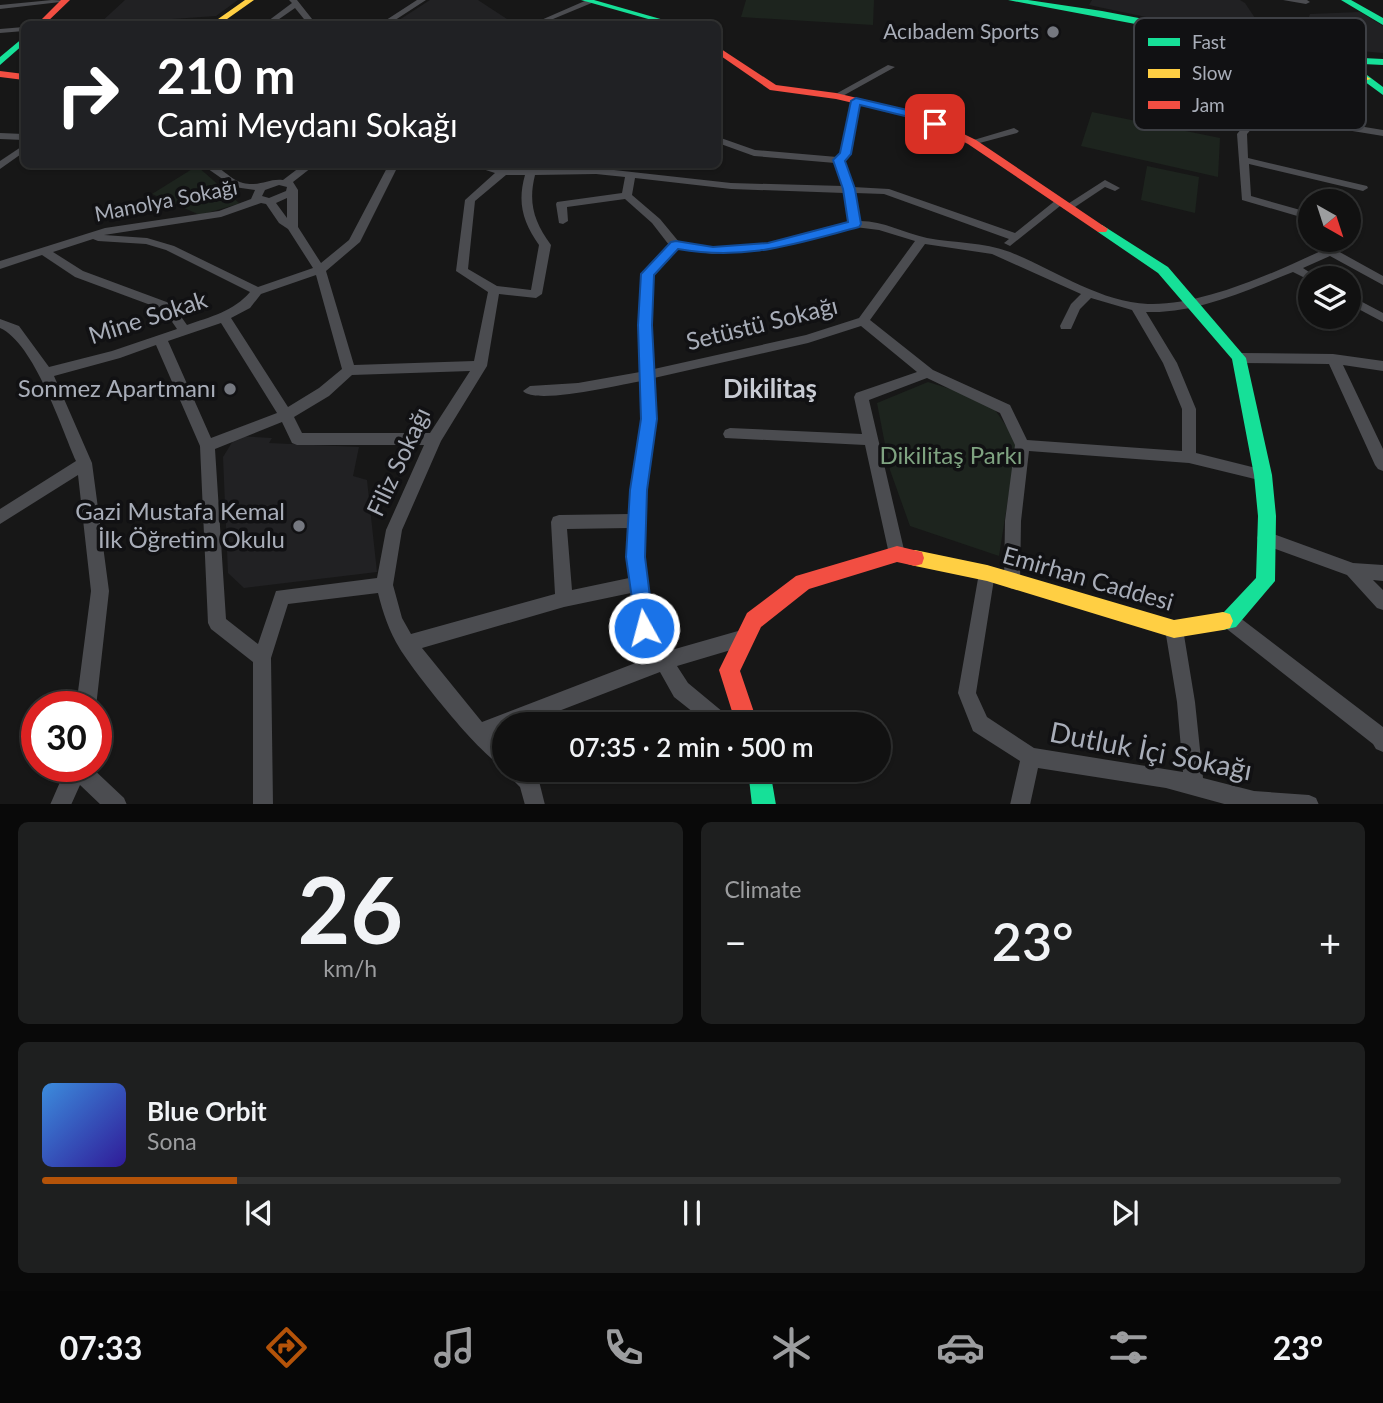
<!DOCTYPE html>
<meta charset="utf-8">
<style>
:root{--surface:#111;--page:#1e1f1f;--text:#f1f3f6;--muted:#9c9d9f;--line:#303131;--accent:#b45309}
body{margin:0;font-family:Lato,sans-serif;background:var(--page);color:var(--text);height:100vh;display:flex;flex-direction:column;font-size:26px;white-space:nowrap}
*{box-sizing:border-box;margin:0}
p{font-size:23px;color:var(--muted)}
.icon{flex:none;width:38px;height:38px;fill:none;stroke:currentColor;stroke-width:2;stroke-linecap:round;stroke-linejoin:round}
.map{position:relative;height:804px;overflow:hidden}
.sheet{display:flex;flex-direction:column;gap:18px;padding:18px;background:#090909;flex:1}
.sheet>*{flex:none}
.hud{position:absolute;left:21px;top:21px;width:700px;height:147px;border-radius:10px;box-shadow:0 2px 5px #0004,0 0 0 2px var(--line);background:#202124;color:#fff;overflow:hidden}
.needle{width:46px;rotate:141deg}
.fabs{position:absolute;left:1298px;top:189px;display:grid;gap:14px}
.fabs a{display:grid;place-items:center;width:63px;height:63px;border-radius:50%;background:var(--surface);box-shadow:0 2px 5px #0004,0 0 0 2px var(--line);font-size:35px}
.speed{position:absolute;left:21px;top:691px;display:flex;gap:14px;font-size:35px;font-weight:700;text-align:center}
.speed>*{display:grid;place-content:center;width:91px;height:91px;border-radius:50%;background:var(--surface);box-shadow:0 2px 5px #0004,0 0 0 2px var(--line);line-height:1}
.speed .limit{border:10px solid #d22;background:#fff;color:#111}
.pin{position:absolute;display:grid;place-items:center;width:60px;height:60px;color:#fff;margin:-30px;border-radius:14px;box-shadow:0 4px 10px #0006}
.me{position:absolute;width:77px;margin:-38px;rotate:353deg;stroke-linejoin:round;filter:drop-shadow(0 0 5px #0008)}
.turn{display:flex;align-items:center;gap:24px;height:147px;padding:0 21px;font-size:32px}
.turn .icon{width:91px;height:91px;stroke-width:2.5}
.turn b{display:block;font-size:49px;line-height:60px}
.big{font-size:52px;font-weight:600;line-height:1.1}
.sheet .tile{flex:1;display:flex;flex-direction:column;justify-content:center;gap:10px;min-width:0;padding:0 24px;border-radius:10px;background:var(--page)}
.sheet .dial{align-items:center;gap:0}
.dial b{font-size:91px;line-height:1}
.song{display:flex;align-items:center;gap:21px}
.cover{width:84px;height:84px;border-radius:10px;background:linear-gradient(135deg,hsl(210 70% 55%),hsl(250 70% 35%))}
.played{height:7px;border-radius:4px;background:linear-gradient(90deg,var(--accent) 15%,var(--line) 15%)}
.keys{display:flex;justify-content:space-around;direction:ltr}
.heat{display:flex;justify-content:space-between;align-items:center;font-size:38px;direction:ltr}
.sheet .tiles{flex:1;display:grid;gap:18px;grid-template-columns:1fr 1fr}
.tile:last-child{grid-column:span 2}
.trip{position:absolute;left:492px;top:712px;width:399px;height:70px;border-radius:35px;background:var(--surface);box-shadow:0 2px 5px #0004,0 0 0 2px var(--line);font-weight:600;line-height:70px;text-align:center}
.dock{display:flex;height:112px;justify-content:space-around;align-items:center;background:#070707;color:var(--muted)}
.dock .icon{width:49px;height:49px}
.dock .active{color:var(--accent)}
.dock b{font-size:32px;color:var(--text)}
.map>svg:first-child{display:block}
.built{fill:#212123}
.green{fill:#1d241e}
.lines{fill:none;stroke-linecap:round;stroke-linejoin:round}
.street{fill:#4b4c50;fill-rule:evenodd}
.fast{fill:#16e098;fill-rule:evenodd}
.slow{fill:#ffcf43;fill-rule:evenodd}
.jam{fill:#f24e42;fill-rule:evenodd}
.route{fill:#1a73e8;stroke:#114b97;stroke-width:2}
.poi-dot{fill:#757880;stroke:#111113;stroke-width:2.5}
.labels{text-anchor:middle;stroke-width:7;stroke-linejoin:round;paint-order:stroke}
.far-poi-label{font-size:21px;fill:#a8adb8;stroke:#111113;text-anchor:end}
.far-street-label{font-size:21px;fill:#a8adb8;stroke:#111113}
.street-label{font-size:24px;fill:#a8adb8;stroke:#111113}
.poi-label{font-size:24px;fill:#a8adb8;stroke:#111113;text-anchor:end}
.park-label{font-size:24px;fill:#7fa381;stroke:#111113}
.neighbourhood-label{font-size:26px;font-weight:bold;fill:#c9ccd4;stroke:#111113}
.near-street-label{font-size:28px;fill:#a8adb8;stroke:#111113}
.key{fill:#111113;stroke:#3e4045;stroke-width:2}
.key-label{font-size:19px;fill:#a8adb8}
</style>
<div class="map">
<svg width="1383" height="805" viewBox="0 0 1383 805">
<rect width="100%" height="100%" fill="#171717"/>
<path class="built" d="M125,0H238L216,16L99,24Z
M430,0H478L513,23L393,24Z
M1092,0H1240L1245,3L1257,21L1305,27L1310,14L1360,12L1383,26V53L1269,43L1089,5Z
M236,436L272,438L269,443L359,447L353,476L367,480L377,572L244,588L228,573L223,457Z"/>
<path class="green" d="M746,0H874L873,25L741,17Z
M1092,112L1220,138L1218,177L1081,146Z
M197,166L239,203L238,204L200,215L152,194Z
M1147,166L1199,177L1195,213L1141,200Z
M928,382L989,401L1017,442L999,556L910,526L890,470L877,403Z"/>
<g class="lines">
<path class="street" d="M52,0L69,1L0,9V5Z
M289,0H297L316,24H308L295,8L272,24H264L292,3Z
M417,0H426L389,24H380Z
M587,0L594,2L541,24H532Z
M1283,0H1307L1310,2L1306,4Z
M24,27V31L0,33V29Z
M888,65L895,67L839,98L832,96Z
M856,98L860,101L850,154L844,160L853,187L889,189L1015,233L1056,200H1064L1065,202L1010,246L1004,243L1009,239L884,194L855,193L860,221C884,221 904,233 927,238C955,243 983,242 1010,252C1055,270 1100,302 1148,304C1202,306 1276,272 1325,249L1329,240H1339L1336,250L1383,276V285L1330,256L1303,268L1318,278H1311V281L1293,272C1248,290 1196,314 1146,312L1177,363L1196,409V453L1268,471L1271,475L1268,479L1263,481L1189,463L1029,451L1021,521L1020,581L1018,586L1012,589L1006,586L1004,581L1005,521L1015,445L1000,413L927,378L869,400L905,554L903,559L897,561L891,559L889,554L865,445L725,438L723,434L725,430L730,428L862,434L854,397L856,393L917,372L861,326L808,343L654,378L656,419L647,490L643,557L653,626L668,651L745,629L751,632L754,638L751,644L677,666L688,683L729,717L731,724H708L674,697L660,672L525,724H504V733L496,736L504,743V767C482,758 414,672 400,649C389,631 383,613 378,593L288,604L271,658L273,805H253V662L211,629L208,623L200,446L156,345L120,358L54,376L92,463L109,591L96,707H76L91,591L78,475L0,524V509L76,461C61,427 34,343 0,328V319L19,326L49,367L112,351L177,329L164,310L75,277L42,255L0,269V261L105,228L219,211L251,199L255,190L234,187L201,164C223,164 226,178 243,183C260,187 269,178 283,180L304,164H316L293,182L298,190V227L321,263L349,240L389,164H399L360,242L326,271L354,365L474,361L488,292L456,271L465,200L495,173L467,164H486L503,169L596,168L731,183L843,186L835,163L754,156L718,143V137L755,150L837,157L840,153L852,101ZM596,174L625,177L622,193L557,202L556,204L559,223L563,224L568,221L567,207L625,199L652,223L669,245L642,274L639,325L640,372L578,383L530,386L523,391C535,405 620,385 641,381L642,419L630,514L559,515L553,517L551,522L555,594L411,634L402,618L393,585L402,530L441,441L487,366L499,294L536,298L542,294L551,245C534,222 528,203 535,175ZM506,175H525C517,203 523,222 539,245L531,290L497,286L468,269L475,201ZM635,178L731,189L844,193L849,222L768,244L713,248L679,242L660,219L632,195ZM279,185L287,187L286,191L269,198L262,196L265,190ZM287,198V218L276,203ZM261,203L266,204L279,223L288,229L313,268L258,287L174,246L147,238L104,235L221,217ZM855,227L879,230L915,241L859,318L806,335L654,369L651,325L654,275L678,249L713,254L768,250ZM93,239L98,241L146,244L166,250L250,292C234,311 210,317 187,325L172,304L83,271L53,252ZM925,244L992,254L1081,294L1071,304L1060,326L1061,329H1071L1080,309L1091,298L1132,310L1163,363L1182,409V451L1027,440L1010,405L933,370L870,320ZM316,275L342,369L319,388L288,407L231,318L250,308L261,294ZM221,323L277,413L211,438L168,341ZM470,371L430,433H302L294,417L329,396L352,375ZM282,422L292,443L297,445H424L386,530L377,578L276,591L258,644L226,619L215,449ZM629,528L627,557L629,578L572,590L567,529ZM631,593L635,628L651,657L482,722L422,648L564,607Z
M1248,121L1334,122L1383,130V136L1334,128L1254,126L1247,134L1248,158L1367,186L1368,188L1363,191L1249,164L1251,196L1311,213V220L1242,200L1237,134Z
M1014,128L1019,131L1017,133L972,145L967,142Z
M0,133L24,134V140L0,139Z
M24,145V152L0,169V161Z
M1105,180L1120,188L1115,191L1105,187L1072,209H1064L1063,207Z
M1349,295L1383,313V322L1349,304Z
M1239,353L1333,354L1383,361V371L1343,365L1383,449V471L1378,469L1375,465L1329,364L1239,363L1232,358Z
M1265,531L1353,563L1383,565V581L1373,580L1383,590V610L1377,608L1347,575L1259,543L1257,538L1259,533Z
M987,565L993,568L995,573L976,693L987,717L1034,748L1183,772L1177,702L1165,629L1168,623L1174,621L1180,623L1183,629L1195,702L1203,778L1254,791L1309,795L1316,798L1319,805H1228L1166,788L1038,768L1030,805H1010L1020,761L973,731L958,693L979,573L981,568Z
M1229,612L1235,614L1383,727V752L1376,749L1373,744L1223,626L1220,620L1223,614Z
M67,766H90L124,798L127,805H101L80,785L71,805H50Z
M507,770H532L539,781L545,805H525L520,787L510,777Z"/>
<path class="fast" d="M581,0H594L678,24H666Z
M1008,0H1028L1102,11L1343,57L1383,59V65L1343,63Z
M1341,0H1351L1383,18V25Z
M24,37V44L0,65V57Z
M1353,69H1359L1383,87V95L1353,73Z
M1102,225L1168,267L1246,358L1272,475L1276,516L1275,581L1236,627L1223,630L1216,628L1213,621L1216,614L1224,612L1256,578L1258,516L1254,475L1232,359L1158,273L1098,232V226Z
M748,770H770L776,805H752Z"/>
<path class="slow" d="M245,0H254L220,24H211Z
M1329,61H1335L1371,79L1363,81L1329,65Z
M915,550L987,565L1174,620L1223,612L1230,614L1233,621L1230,628L1223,630L1174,638L987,581L915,566L908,564L906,558L908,552Z"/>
<path class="jam" d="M61,0H70L45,24H37Z
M718,47L776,85L836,93L921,113L976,140L1108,229L1106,232H1098L968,144L914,117L836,99L770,90L718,54Z
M0,71L24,74V80L0,77Z
M897,546L922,552L924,558L922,564L915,566L897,562L809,589L761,627L740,671L758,724H736L719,670L747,613L796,576Z"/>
</g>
<path class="route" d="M856,98L920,113L941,124L935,128L913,118L860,105L851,154L845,161L855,189L861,224L859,227C794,244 747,261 678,249L654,275L652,325L657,419L647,490L645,557L654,628L651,634L644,637L637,634L626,557L630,490L641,419L638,325L641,274L671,242L676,241L713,247L768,243L848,222L843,189L833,160L840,153L851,101Z"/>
<g class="poi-dot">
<circle cx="1053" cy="32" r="7"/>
<circle cx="230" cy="389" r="7"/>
<circle cx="299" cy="526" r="7"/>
</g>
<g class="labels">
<g class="far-poi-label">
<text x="1039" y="39">Acıbadem Sports</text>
</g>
<g class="far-street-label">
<text transform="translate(166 201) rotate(-11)" y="7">Manolya Sokağı</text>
</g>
<g class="street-label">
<text transform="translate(148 318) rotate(-18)" y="8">Mine Sokak</text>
<text transform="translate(762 324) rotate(-14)" y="8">Setüstü Sokağı</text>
<text transform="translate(399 462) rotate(-65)" y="8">Filiz Sokağı</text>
<text transform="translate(1088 579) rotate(16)" y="8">Emirhan Caddesi</text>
</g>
<g class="poi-label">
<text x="216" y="397">Sonmez Apartmanı</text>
<text x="285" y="520">Gazi Mustafa Kemal<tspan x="285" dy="28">İlk Öğretim Okulu</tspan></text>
</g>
<g class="park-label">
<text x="951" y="464">Dikilitaş Parkı</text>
</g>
<g class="neighbourhood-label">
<text x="770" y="398">Dikilitaş</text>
</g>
<g class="near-street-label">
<text transform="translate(1151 751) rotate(11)" y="10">Dutluk İçi Sokağı</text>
</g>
</g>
<rect x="1134" y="18" width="232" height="112" rx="10" class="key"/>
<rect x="1148" y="38" width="32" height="8" fill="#16e098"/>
<rect x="1148" y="69" width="32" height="9" fill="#ffcf43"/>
<rect x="1148" y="101" width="32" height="8" fill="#f24e42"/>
<g class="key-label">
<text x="1192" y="49">Fast</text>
<text x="1192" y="80">Slow</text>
<text x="1192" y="112">Jam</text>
</g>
</svg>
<div class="fabs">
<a><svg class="needle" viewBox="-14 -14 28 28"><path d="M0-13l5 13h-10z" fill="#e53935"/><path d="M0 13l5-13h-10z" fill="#9c9d9f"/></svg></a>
<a><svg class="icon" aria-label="layers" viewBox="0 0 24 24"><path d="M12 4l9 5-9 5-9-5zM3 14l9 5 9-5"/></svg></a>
</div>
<div class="speed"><div class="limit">30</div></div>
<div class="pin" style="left:935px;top:124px;background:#d93025"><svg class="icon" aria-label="arrive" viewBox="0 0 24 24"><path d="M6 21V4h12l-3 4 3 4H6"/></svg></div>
<svg class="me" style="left:644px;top:628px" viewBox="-20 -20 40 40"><circle r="17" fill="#1a73e8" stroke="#fff" stroke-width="3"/><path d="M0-11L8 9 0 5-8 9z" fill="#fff"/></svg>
<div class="trip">07:35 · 2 min · 500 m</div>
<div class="hud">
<div class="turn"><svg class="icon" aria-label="right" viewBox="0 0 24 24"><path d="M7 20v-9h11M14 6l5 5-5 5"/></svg><div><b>210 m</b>Cami Meydanı Sokağı</div></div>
</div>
</div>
<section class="sheet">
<div class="tiles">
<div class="tile dial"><b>26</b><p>km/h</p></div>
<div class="tile"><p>Climate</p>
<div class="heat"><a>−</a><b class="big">23°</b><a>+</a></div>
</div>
<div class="tile">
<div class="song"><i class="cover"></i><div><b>Blue Orbit</b><p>Sona</p></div></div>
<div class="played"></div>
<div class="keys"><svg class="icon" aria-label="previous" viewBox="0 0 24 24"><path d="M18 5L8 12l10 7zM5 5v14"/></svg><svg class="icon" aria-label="pause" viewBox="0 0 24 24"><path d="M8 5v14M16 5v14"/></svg><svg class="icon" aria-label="next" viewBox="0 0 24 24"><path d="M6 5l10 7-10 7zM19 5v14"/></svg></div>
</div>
</div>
</section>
<nav class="dock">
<b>07:33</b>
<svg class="icon active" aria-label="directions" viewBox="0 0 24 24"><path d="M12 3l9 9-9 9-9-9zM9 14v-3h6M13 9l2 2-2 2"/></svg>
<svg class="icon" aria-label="music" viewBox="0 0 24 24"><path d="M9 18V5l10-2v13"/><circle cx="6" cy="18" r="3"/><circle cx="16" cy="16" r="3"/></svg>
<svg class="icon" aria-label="phone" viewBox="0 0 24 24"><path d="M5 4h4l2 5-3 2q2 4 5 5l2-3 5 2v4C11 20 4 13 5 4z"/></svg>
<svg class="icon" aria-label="climate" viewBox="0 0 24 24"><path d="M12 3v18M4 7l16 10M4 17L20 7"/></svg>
<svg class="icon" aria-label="car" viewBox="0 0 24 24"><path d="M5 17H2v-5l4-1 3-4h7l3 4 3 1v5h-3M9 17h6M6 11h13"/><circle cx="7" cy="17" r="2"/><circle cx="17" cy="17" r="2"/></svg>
<svg class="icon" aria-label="filters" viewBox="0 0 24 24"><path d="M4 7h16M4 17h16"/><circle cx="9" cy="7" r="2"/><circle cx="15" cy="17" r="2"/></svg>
<b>23°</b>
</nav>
